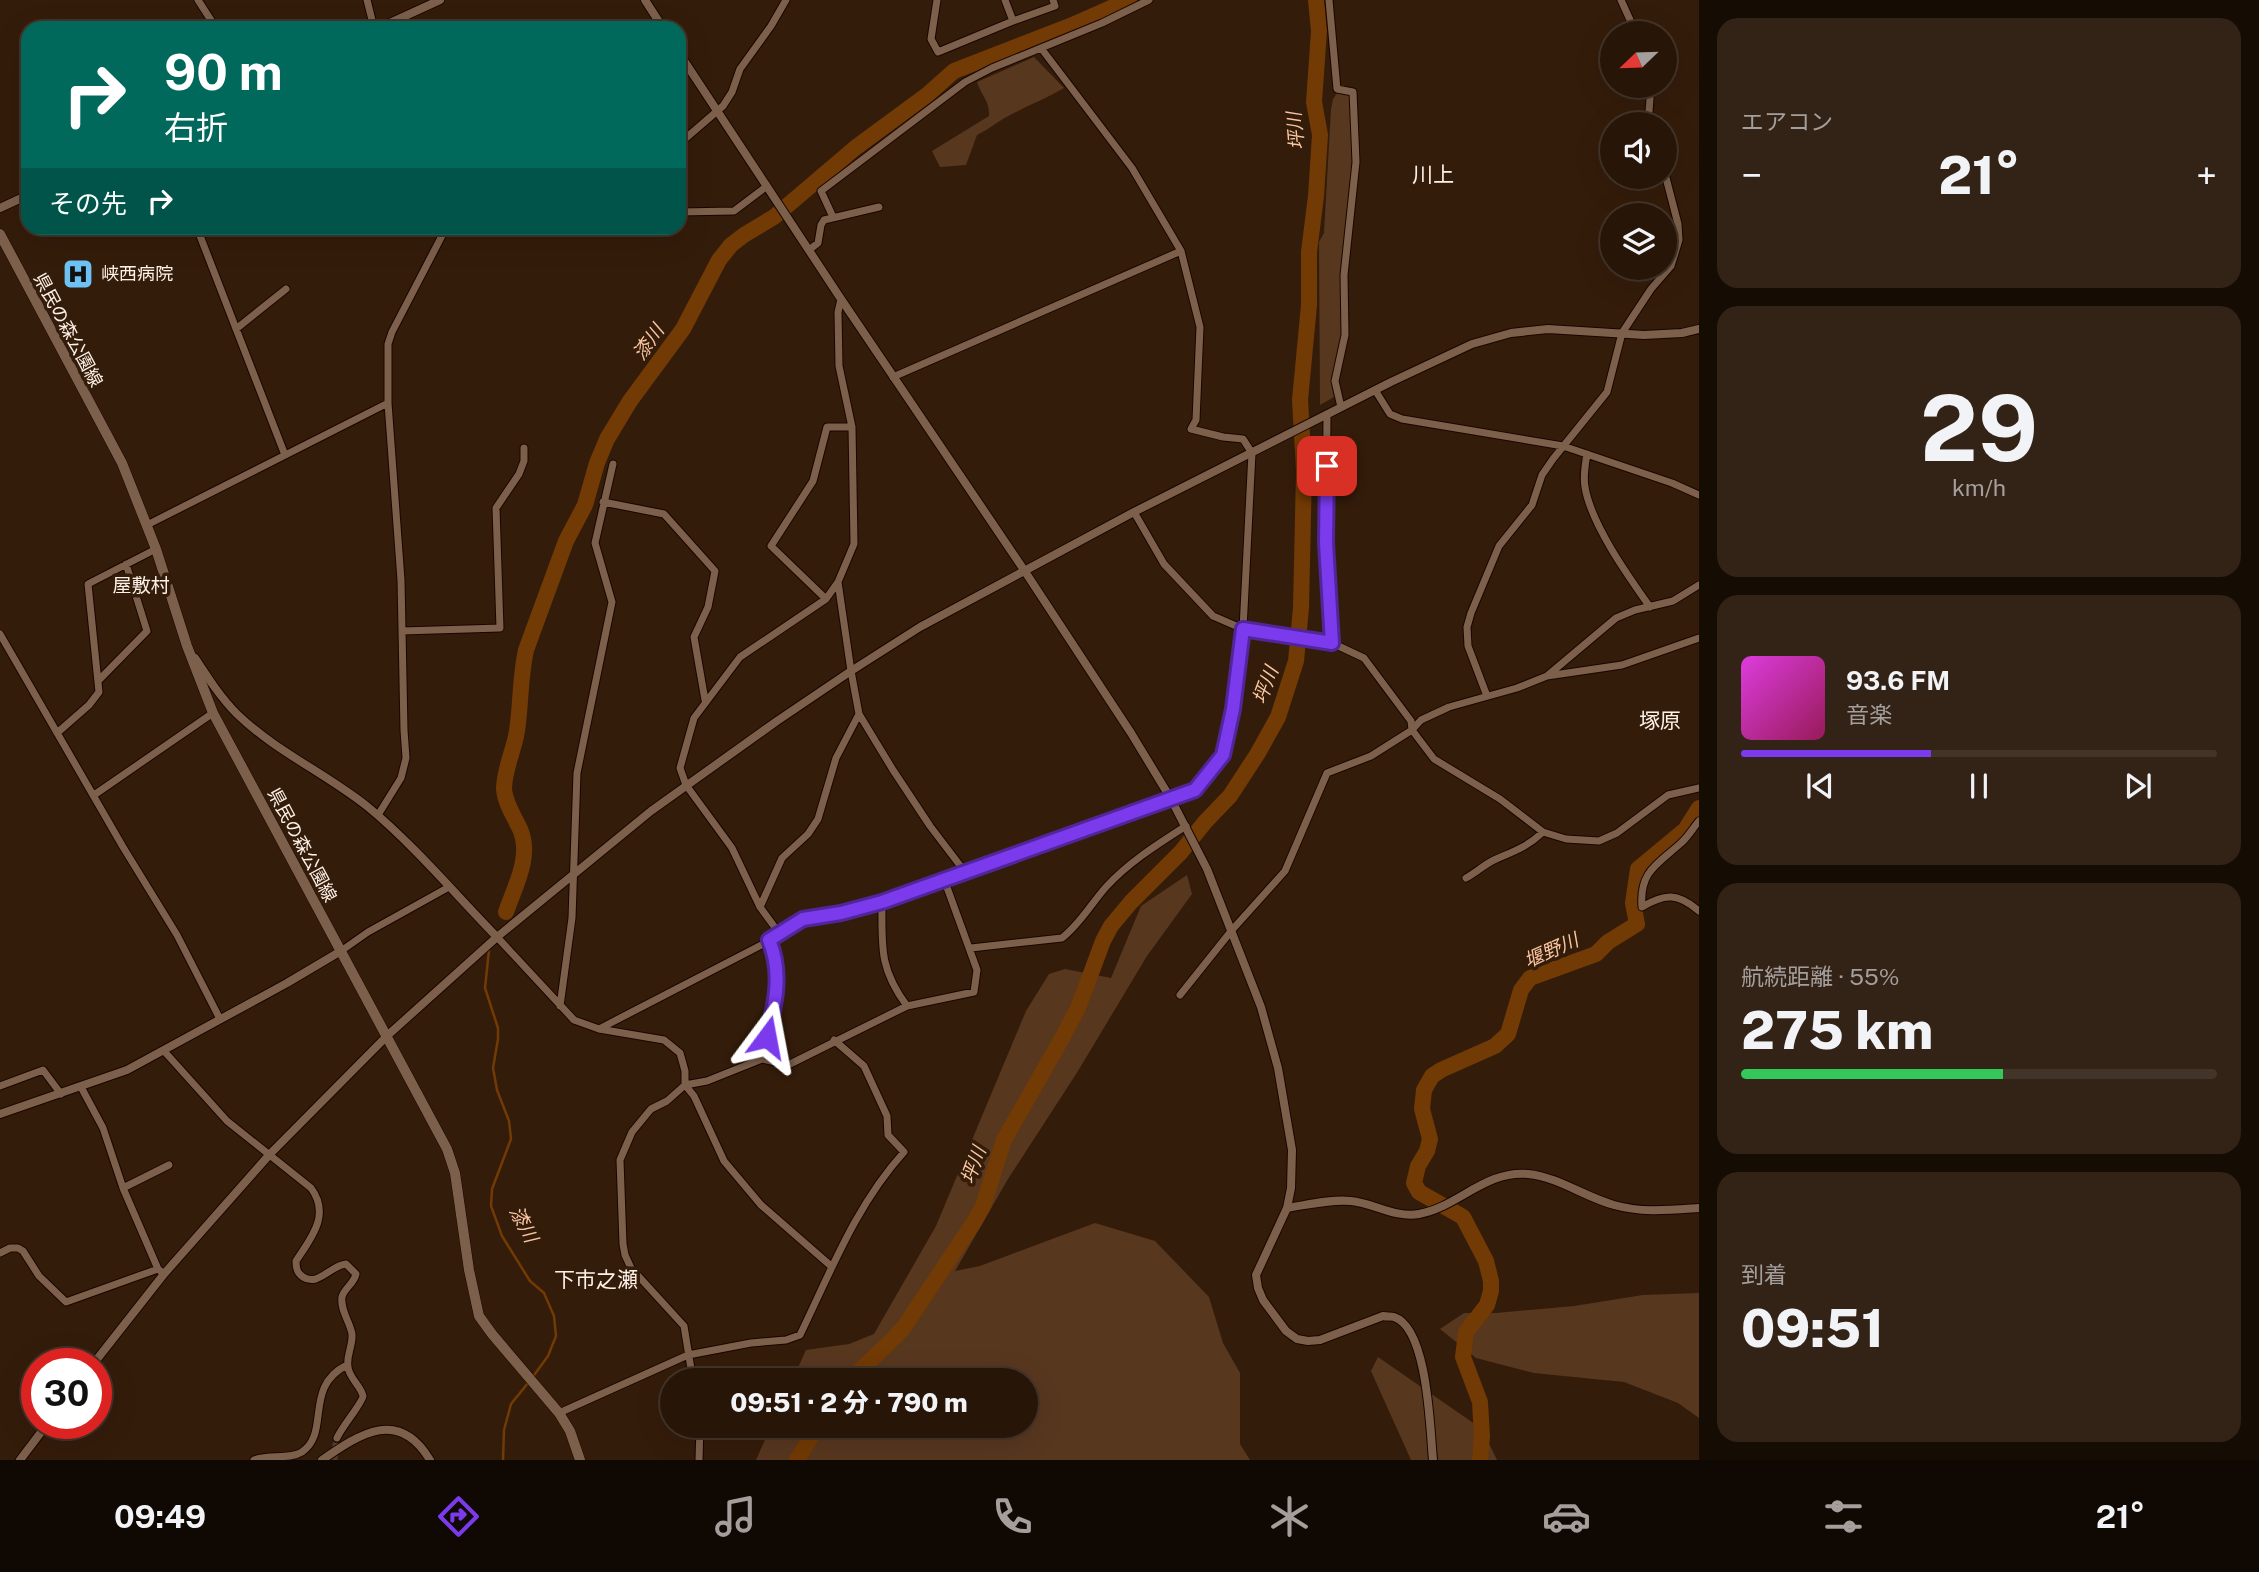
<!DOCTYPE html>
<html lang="ja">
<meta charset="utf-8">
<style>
:root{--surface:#271508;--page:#332216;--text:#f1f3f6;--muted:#a49f9c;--line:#433429;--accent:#7c3aed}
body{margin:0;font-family:"Public Sans","Noto Sans JP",sans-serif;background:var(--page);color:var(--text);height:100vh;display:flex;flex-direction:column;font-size:26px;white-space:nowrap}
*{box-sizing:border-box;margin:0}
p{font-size:23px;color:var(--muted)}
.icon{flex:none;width:38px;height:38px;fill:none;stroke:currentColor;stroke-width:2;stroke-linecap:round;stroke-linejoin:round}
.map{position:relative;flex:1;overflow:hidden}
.sheet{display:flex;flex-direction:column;gap:18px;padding:18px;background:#150c04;width:560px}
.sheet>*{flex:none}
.guide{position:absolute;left:21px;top:21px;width:665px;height:214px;border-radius:21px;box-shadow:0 7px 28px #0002,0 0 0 2px var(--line);background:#00695c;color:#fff;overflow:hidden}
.needle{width:46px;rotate:247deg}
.controls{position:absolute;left:1600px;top:21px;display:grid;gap:14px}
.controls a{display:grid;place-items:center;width:77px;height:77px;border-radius:50%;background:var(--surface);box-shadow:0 7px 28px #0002,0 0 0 2px var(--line);font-size:35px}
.speed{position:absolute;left:21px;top:1348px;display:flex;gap:14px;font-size:35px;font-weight:700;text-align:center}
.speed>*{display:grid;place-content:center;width:91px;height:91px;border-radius:50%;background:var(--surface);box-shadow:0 7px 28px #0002,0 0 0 2px var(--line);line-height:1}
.speed .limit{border:10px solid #d22;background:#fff;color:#111}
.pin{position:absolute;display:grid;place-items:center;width:60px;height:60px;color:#fff;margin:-30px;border-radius:14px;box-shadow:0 4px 10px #0006}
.me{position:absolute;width:77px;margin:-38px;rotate:13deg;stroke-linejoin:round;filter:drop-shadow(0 0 5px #0008)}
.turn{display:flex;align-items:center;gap:24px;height:147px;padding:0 28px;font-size:32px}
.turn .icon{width:91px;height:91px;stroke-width:2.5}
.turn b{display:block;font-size:49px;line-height:60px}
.then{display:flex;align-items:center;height:66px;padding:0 28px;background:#0003;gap:14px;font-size:26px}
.big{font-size:52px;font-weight:800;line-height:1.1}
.sheet .tile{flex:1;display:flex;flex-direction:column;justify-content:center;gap:10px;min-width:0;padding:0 24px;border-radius:21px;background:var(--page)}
.sheet .dial{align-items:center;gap:0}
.dial b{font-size:91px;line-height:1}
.song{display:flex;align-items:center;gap:21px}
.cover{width:84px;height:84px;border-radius:10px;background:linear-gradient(135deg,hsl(300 70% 55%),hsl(330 70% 35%))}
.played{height:7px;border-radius:4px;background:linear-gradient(90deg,var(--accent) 40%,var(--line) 40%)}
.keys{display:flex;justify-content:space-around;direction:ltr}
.heat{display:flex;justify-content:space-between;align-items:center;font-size:38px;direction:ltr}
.charge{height:10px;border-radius:5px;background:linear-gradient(90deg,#34c759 55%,var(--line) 0)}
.trip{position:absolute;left:660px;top:1368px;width:378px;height:70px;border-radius:35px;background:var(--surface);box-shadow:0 7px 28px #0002,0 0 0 2px var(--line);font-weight:800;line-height:70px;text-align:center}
.menu{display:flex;height:112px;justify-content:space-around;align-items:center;background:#100803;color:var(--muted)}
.menu .icon{width:49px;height:49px}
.menu .active{color:var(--accent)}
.menu b{font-size:32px;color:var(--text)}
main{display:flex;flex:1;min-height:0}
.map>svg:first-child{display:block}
.green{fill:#58371f}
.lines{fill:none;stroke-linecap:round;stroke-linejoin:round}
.stream{stroke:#723a04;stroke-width:2.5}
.river{stroke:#723a04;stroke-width:16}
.minor-tunnel{stroke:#523c2b;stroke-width:7;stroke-dasharray:7 3.5;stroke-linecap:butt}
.minor-casing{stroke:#1a0600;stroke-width:9}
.tertiary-casing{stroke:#1a0600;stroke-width:10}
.secondary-casing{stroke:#1a0600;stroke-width:11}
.minor{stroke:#7c604c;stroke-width:7}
.tertiary{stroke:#7c604c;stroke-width:8}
.secondary{stroke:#7c604c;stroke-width:10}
.route-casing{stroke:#51269a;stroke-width:18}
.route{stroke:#7c3aed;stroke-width:12}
.labels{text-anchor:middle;stroke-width:7;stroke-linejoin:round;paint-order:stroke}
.poi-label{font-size:18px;fill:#fef1e8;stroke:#341c0a;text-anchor:start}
.street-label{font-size:18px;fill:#fef1e8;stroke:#341c0a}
.water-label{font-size:19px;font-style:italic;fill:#fac6a2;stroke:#341c0a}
.neighbourhood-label{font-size:19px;fill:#fef1e8;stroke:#341c0a}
.quarter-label{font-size:21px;fill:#fef1e8;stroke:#341c0a}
</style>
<main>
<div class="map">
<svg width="1699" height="1460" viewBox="0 0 1699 1460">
<rect width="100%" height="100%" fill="#341c0a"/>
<path class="green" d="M1034,57L1064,88C1047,98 1029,105 1012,114C999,120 990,129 977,135L966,165L940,167L932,151L989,116C990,101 981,95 977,82Z
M1337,93L1352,96L1355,163L1342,335L1332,383L1334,397L1320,405L1319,242L1324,233L1331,109L1333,99Z
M1187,875L1192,894L1147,956L1078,1071L1008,1179L955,1271L980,1266L1095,1223L1155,1241L1209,1297L1223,1343L1240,1373V1444L1250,1460H756L771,1426H1026V1381H792L806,1350L849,1344L874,1334L936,1226L1026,1011L1049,974L1065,969L1111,978L1141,906Z
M1699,1293V1418L1678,1403L1624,1382L1534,1373L1476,1358L1440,1329L1464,1313H1496L1574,1306L1643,1295Z
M1378,1357L1482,1429L1497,1460H1411L1371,1371Z"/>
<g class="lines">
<path class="stream" d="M489,950L485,988L498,1028V1039L493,1068L497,1090L509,1121L511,1139L492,1189L491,1206L502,1236L530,1281L544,1293L554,1316L556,1336L548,1356L532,1378
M503,1460L504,1430L511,1404L528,1383"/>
<path class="river" d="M506,912C515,886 532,856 520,829C514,816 505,803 504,789C504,770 514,750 517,731C521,704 520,677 526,650L566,541L585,505L597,463L607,439L630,401L683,329L719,260L731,245L744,235L774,217L855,148L927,95L954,71L1070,26L1129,0
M849,1381L894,1338L904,1327L974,1222L983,1206L1004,1140L1061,1040L1078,1008L1103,941L1111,926L1131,902L1181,852L1205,822L1230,796L1258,753L1278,717L1296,661L1301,608L1304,471L1300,400L1309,305V252L1316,196L1320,135L1314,102L1319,31L1316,0
M797,1460L818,1426
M1480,1460L1482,1437L1480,1402L1463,1357L1466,1332L1487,1305L1491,1291V1281L1486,1261L1463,1217L1419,1192L1414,1183L1418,1166L1427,1151L1430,1139L1422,1109L1424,1090L1432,1076L1441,1070L1495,1046L1508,1034L1521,990L1530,978L1596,954L1608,942L1637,924L1633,903L1638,869L1685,830L1699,808"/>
<path class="minor-tunnel" d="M334,1460L337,1438"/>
<g class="minor-casing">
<path id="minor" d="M198,0L216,28
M367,0L374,28
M937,0L931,39L938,52L1013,21L1005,0
M1329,0L1337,89L1353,92L1356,162L1344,275L1345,335L1335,381L1341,407
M1621,0L1636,33
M1013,21L1055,6L1053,0
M1648,124L1651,86
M679,144L723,106L732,92L740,69L771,26L786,0
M679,212L734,211L767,186
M833,217L821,191L965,82L992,68L1102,23L1149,0
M197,228L285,455
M809,250L818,243L821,225L824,220L879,207
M841,299L838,312L839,366L852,427L854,544L838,582L851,671L859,714L893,770L930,826L965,872
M236,329L286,289
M893,377L1181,251
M1375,390L1390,414L1402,419L1563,446L1672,483L1699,495
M1327,415L1326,543L1332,643
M1587,454C1585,465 1583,476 1585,487C1591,524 1628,576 1650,607
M603,502L664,514L715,571L708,607L694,637L705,700
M1134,512L1164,564L1213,616L1243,629L1332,643L1364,658L1411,721L1412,730L1434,759L1500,799L1543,832L1566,839L1599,841L1617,833L1668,795L1699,788
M147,525L388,403
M826,599L771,546L813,481L827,427H852
M402,631L500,628L496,508L519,474L524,461V448
M0,634L123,847L177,935L220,1019
M1547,676L1616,618L1635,610L1673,601L1699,585
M99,680L147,631L126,564
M1487,696L1468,646L1467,627L1471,613L1499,546L1532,505L1542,475L1553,459L1607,392L1622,333L1651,289L1671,266L1679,240L1678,224L1664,170
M57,733L89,705L99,692L88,584L156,549
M94,795L213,713
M378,815L401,778L406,758L404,730L401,580L388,403V344L392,332L446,228
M1699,821C1693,828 1688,837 1681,843C1658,864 1639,871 1642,907C1665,893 1678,893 1699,911
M1466,878C1475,873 1484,865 1494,860C1514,851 1526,848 1543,832
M882,902C882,947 879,968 907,1006
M760,907L782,858L808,834L818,819L836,758L859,714
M779,933L760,907L732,848L686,785L680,768L694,718L740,657L826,599L838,582
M497,937L574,1020L599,1029L664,1040L680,1053L685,1071V1085L667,1101L651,1109L632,1132L620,1160L623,1244L625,1255L631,1268L684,1326L693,1381
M971,948L1062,938C1080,924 1091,904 1106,887C1129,862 1158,844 1186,826
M341,951L368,932L449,887
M1180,995L1232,930L1285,871L1327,773L1371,756L1412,730L1421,720L1449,707L1517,688L1547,676L1622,665L1699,638
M560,1006L572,918L577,773L612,602L595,543L613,464
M599,1029L769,941L803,919L841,913L882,902L1195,790L1223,755L1233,709L1243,629L1252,453L1243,439L1223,437L1191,429L1196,420L1200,327L1181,251L1132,168L1041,48
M164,1051L227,1121L311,1188C331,1215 311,1238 296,1261C296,1268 297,1273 303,1277C318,1287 331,1265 346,1264L356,1274C354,1284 344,1288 342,1297C340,1310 350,1322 352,1334C353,1346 346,1355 348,1367C349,1378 361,1386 363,1396C363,1402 341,1428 337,1438
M762,1059C771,1020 786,979 769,941
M0,1086L43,1070L61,1094
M81,1087L103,1128L123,1188L158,1269L164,1274
M123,1188L169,1165
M0,1253L10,1248H18L23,1251L39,1276L66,1302L158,1269
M831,1266L761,1205L724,1161L694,1096L685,1085L707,1081L762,1059L788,1065L907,1006L974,992L977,970L944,879
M559,1413L688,1355L751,1343L786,1340L800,1335C831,1271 856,1205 904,1152L888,1135L887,1116L864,1066L834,1040
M254,1460C269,1454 289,1460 302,1452C331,1432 303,1387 347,1365
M699,1460L700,1426"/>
</g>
<g class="tertiary-casing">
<path id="tertiary" d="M645,0L663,28
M379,28L440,0
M679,53L841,299L1024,570L1131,733L1171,799L1207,869L1261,1007L1278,1068L1292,1150L1291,1188L1287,1208L1256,1275L1258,1288L1263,1300L1286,1331L1297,1339L1308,1341L1320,1340L1383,1316C1387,1317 1391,1316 1394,1317C1428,1328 1430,1430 1433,1460
M0,208L28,195
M195,658C208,678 221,698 237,714C275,751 327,774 368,807C413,844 456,895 497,937
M0,1114L127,1070L287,983L341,951
M1287,1208C1307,1205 1330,1199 1351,1201C1374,1203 1394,1218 1419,1214C1458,1207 1485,1170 1528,1174C1558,1177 1585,1197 1614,1205C1642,1213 1670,1210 1699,1208
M94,1363L164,1274L270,1154L388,1035L497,937L651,811L777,721L851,671L920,627L1134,512L1391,382L1472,344L1511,333L1548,329L1644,335L1682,333L1699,329
M20,1460L48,1423
M322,1460C361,1433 399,1408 430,1460"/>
</g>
<g class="secondary-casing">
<path id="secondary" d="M0,234L122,463L156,549L187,646L213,713L447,1149L455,1173L469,1270L479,1316L492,1334L559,1413L570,1431L580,1460"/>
</g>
<use href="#minor" class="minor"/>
<use href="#tertiary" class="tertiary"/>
<use href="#secondary" class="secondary"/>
</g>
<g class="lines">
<g class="route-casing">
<path id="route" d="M767,1037C775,1005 783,973 769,940L803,919L841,913L882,902L1195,790L1223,755L1233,709L1243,629L1332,643L1326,543L1327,466"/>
</g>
<use href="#route" class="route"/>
</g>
<defs>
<g id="hospital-square" transform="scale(1.575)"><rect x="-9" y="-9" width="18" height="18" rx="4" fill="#6ec2f3" stroke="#341c0a"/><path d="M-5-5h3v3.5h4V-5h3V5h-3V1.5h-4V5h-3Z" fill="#111"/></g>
</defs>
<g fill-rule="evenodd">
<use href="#hospital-square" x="78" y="274"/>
</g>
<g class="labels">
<g class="poi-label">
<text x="101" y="280">峡西病院</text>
</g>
<g class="street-label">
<text transform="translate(68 330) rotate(62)" y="6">県民の森公園線</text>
<text transform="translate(302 845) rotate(62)" y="6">県民の森公園線</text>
</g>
<g class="water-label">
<text transform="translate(1295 131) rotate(-95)" y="7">坪川</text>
<text transform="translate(648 342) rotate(-55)" y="7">漆川</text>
<text transform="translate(1265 685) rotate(-69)" y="7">坪川</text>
<text transform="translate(1551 950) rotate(-24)" y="7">堰野川</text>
<text transform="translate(973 1165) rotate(-70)" y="7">坪川</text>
<text transform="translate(524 1224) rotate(62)" y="7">漆川</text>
</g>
<g class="neighbourhood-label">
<text x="141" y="592">屋敷村</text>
</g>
<g class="quarter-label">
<text x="1433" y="182">川上</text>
<text x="1660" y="728">塚原</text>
<text x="596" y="1287">下市之瀬</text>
</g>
</g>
</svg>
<div class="controls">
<a><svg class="needle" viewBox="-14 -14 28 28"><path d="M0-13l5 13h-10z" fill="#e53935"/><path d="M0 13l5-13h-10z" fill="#a49f9c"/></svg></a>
<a><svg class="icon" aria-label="sound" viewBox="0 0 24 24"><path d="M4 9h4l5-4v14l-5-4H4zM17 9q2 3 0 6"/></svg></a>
<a><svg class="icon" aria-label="layers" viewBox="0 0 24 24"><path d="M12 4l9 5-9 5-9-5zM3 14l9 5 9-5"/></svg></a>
</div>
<div class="speed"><div class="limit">30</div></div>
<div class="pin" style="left:1327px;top:466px;background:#d93025"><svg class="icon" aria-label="arrive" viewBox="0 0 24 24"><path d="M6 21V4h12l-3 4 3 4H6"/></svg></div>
<svg class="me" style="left:767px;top:1037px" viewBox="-20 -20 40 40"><path d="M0-17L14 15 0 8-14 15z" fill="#7c3aed" stroke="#fff" stroke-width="4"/></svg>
<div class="trip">09:51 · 2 分 · 790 m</div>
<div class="guide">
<div class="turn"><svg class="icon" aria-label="right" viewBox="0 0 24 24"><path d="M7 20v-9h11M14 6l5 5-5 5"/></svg><div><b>90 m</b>右折</div></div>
<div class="then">その先<svg class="icon" aria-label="right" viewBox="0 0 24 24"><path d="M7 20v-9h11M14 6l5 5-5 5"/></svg></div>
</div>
</div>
<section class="sheet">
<div class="tile"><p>エアコン</p>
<div class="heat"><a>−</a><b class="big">21°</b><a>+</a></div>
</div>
<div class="tile dial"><b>29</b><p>km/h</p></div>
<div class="tile">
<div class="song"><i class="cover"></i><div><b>93.6 FM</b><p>音楽</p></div></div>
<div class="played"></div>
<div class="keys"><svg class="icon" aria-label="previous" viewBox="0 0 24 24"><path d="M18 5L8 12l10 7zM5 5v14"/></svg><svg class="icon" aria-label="pause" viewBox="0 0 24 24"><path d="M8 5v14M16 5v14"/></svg><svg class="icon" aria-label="next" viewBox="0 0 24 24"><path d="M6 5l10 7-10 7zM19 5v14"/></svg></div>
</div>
<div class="tile"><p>航続距離 · 55%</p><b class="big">275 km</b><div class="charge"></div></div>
<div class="tile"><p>到着</p><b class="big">09:51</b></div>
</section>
</main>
<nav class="menu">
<b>09:49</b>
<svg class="icon active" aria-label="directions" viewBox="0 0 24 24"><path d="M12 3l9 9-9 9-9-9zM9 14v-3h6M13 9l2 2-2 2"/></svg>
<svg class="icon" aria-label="music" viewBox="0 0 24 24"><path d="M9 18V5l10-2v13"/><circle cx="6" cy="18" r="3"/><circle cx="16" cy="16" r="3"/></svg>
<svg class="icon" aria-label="phone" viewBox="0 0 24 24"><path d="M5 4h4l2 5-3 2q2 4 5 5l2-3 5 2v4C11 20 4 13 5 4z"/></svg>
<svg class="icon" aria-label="climate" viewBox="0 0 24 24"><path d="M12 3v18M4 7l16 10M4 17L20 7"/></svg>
<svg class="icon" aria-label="car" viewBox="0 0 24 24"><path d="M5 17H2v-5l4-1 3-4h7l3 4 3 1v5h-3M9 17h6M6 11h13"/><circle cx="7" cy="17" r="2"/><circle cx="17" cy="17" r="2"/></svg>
<svg class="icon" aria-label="filters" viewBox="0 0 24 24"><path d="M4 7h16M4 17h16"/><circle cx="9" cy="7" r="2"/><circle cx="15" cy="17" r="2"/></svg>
<b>21°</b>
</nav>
